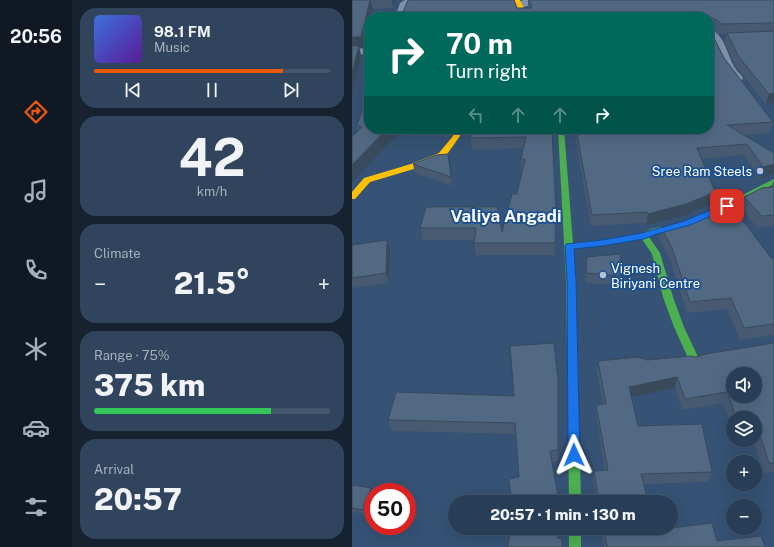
<!DOCTYPE html>
<meta charset="utf-8">
<style>
:root{--surface:#283e57;--page:#30455d;--text:#f1f3f6;--muted:#a5aeba;--line:#44576d;--accent:#ea580c}
body{margin:0;font-family:"Public Sans",sans-serif;background:var(--page);color:var(--text);height:100vh;display:flex;flex-direction:column;font-size:15px;white-space:nowrap}
*{box-sizing:border-box;margin:0}
p{font-size:13px;color:var(--muted)}
.icon{flex:none;width:22px;height:22px;fill:none;stroke:currentColor;stroke-width:2;stroke-linecap:round;stroke-linejoin:round}
.map{position:relative;flex:1;overflow:hidden}
.details{display:flex;flex-direction:column;gap:8px;padding:8px;background:#162230;width:280px}
.details>*{flex:none}
.guide{position:absolute;left:12px;top:12px;width:350px;height:122px;border-radius:16px;box-shadow:0 4px 16px #0002,0 0 0 1px var(--line);background:#00695c;color:#fff;overflow:hidden}
.buttons{position:absolute;left:374px;top:367px;display:grid;gap:8px}
.buttons a{display:grid;place-items:center;width:36px;height:36px;border-radius:50%;background:var(--surface);box-shadow:0 4px 16px #0002,0 0 0 1px var(--line);font-size:20px}
.speed{position:absolute;left:12px;top:483px;display:flex;gap:8px;font-size:20px;font-weight:700;text-align:center}
.speed>*{display:grid;place-content:center;width:52px;height:52px;border-radius:50%;background:var(--surface);box-shadow:0 4px 16px #0002,0 0 0 1px var(--line);line-height:1}
.speed .limit{border:6px solid #d22;background:#fff;color:#111}
.pin{position:absolute;display:grid;place-items:center;width:34px;height:34px;color:#fff;margin:-17px;border-radius:8px;box-shadow:0 2px 6px #0006}
.me{position:absolute;width:44px;margin:-22px;rotate:359deg;stroke-linejoin:round;filter:drop-shadow(0 0 3px #0008)}
.turn{display:flex;align-items:center;gap:14px;height:84px;padding:0 16px;font-size:18px}
.turn .icon{width:52px;height:52px;stroke-width:2.5}
.turn b{display:block;font-size:28px;line-height:34px}
.lanes{display:flex;align-items:center;height:38px;padding:0 16px;background:#0003;justify-content:center;gap:20px;direction:ltr}
.lanes .off{opacity:.35}
.big{font-size:30px;font-weight:800;line-height:1.1}
.details .tile{flex:1;display:flex;flex-direction:column;justify-content:center;gap:6px;min-width:0;padding:0 14px;border-radius:16px;background:var(--page)}
.details .dial{align-items:center;gap:0}
.dial b{font-size:52px;line-height:1}
.song{display:flex;align-items:center;gap:12px}
.cover{width:48px;height:48px;border-radius:6px;background:linear-gradient(135deg,hsl(220 70% 55%),hsl(270 70% 35%))}
.played{height:4px;border-radius:2px;background:linear-gradient(90deg,var(--accent) 80%,var(--line) 80%)}
.keys{display:flex;justify-content:space-around;direction:ltr}
.heat{display:flex;justify-content:space-between;align-items:center;font-size:22px;direction:ltr}
.charge{height:6px;border-radius:3px;background:linear-gradient(90deg,#34c759 75%,var(--line) 0)}
.trip{position:absolute;left:96px;top:495px;width:230px;height:40px;border-radius:20px;background:var(--surface);box-shadow:0 4px 16px #0002,0 0 0 1px var(--line);font-weight:800;line-height:40px;text-align:center}
main{display:flex;flex:1;min-height:0}
.dock{display:flex;flex-direction:column;width:72px;justify-content:space-around;align-items:center;background:#101923;color:var(--muted)}
.dock .icon{width:28px;height:28px}
.dock .active{color:var(--accent)}
.dock b{font-size:18px;color:var(--text)}
.map>svg:first-child{display:block}
.lines{fill:none;stroke-linecap:round;stroke-linejoin:round}
.street{fill:#7d92a8;fill-rule:evenodd}
.fast{fill:#4caf50;fill-rule:evenodd}
.slow{fill:#ffc107;fill-rule:evenodd}
.wall{fill:#475a72}
.shaded-wall{fill:#394a5c}
.building{fill:#526984;stroke:#394a5c;fill-rule:evenodd}
.route{fill:#1a73e8;stroke:#114b97}
.poi-dot{fill:#b9c2ce;stroke:#1b4f8f;stroke-width:1.5}
.labels{text-anchor:middle;stroke-width:3.5;stroke-linejoin:round;paint-order:stroke}
.poi-label{font-size:13px;fill:#fff;stroke:#1b4f8f;text-anchor:end}
.district-label{font-size:17px;font-weight:bold;fill:#fff;stroke:#1b4f8f}
</style>
<main>
<nav class="dock">
<b>20:56</b>
<svg class="icon active" aria-label="directions" viewBox="0 0 24 24"><path d="M12 3l9 9-9 9-9-9zM9 14v-3h6M13 9l2 2-2 2"/></svg>
<svg class="icon" aria-label="music" viewBox="0 0 24 24"><path d="M9 18V5l10-2v13"/><circle cx="6" cy="18" r="3"/><circle cx="16" cy="16" r="3"/></svg>
<svg class="icon" aria-label="phone" viewBox="0 0 24 24"><path d="M5 4h4l2 5-3 2q2 4 5 5l2-3 5 2v4C11 20 4 13 5 4z"/></svg>
<svg class="icon" aria-label="climate" viewBox="0 0 24 24"><path d="M12 3v18M4 7l16 10M4 17L20 7"/></svg>
<svg class="icon" aria-label="car" viewBox="0 0 24 24"><path d="M5 17H2v-5l4-1 3-4h7l3 4 3 1v5h-3M9 17h6M6 11h13"/><circle cx="7" cy="17" r="2"/><circle cx="17" cy="17" r="2"/></svg>
<svg class="icon" aria-label="filters" viewBox="0 0 24 24"><path d="M4 7h16M4 17h16"/><circle cx="9" cy="7" r="2"/><circle cx="15" cy="17" r="2"/></svg>
</nav>
<section class="details">
<div class="tile">
<div class="song"><i class="cover"></i><div><b>98.1 FM</b><p>Music</p></div></div>
<div class="played"></div>
<div class="keys"><svg class="icon" aria-label="previous" viewBox="0 0 24 24"><path d="M18 5L8 12l10 7zM5 5v14"/></svg><svg class="icon" aria-label="pause" viewBox="0 0 24 24"><path d="M8 5v14M16 5v14"/></svg><svg class="icon" aria-label="next" viewBox="0 0 24 24"><path d="M6 5l10 7-10 7zM19 5v14"/></svg></div>
</div>
<div class="tile dial"><b>42</b><p>km/h</p></div>
<div class="tile"><p>Climate</p>
<div class="heat"><a>−</a><b class="big">21.5°</b><a>+</a></div>
</div>
<div class="tile"><p>Range · 75%</p><b class="big">375 km</b><div class="charge"></div></div>
<div class="tile"><p>Arrival</p><b class="big">20:57</b></div>
</section>
<div class="map">
<svg width="422" height="547" viewBox="0 0 422 547">
<rect width="100%" height="100%" fill="#365274"/>
<g class="lines">
<path class="street" d="M53,0H98L93,3L57,6L53,17H43L48,3Z
M171,0H185C181,5 170,9 163,7L162,5Z
M357,29C373,33 375,56 383,68C385,72 389,74 391,78L389,81H381C370,68 357,45 357,29Z
M17,48V54L0,55V49Z"/>
<path class="fast" d="M206,129H212L221,243L250,240L290,233L299,229L333,221L365,208L422,179V184C395,199 368,214 339,225C325,229 310,230 297,237L308,253L321,297L332,327L346,357L345,360L341,361L337,360L322,327L311,297L300,254L290,239L250,246L221,249L224,281L229,502H217L214,281Z
M217,528H229V547H217Z"/>
<path class="slow" d="M162,0H168L176,17H170Z
M102,129H108V136L93,157L65,168L18,182L3,199H0V192L12,178L59,164L87,153L101,136Z"/>
</g>
<path class="wall" d="M0,0H43L42,8L21,9L19,17H17V24L12,47H7L9,56L0,96Z
M176,0H422V103L414,104L384,67L373,43L375,34H368L361,29L359,28V32L372,58L421,122L418,133L392,135L422,153L408,179L392,155L349,159L363,192L360,203L332,216L294,225L293,223L239,226L222,129H357V17H49L165,8H176Z
M5,125L47,133L6,131Z
M118,129H185L204,222L203,255H124L122,243L123,240H71L68,228L74,207L150,232L165,194L171,170H169V159L171,148L120,150Z
M96,154L100,186L63,173L61,164Z
M422,181V226L406,228L389,209L392,197L420,187L421,182Z
M309,227L422,259V335L388,340L375,309L335,313L318,259L307,239Z
M35,240L38,250L37,283L1,288L0,286V245Z
M234,273L269,276L268,285L233,283Z
M422,343V472L412,473L401,440H403V418H381V426L380,427L371,403L330,410L323,388L279,397L286,426L360,472L356,482L292,484L296,502H245L241,481L242,471L253,470L244,416V405L251,404L245,372L246,361L295,360L344,357Z
M206,380V461L200,462L167,477L164,434L41,431L36,420L162,396Z
M0,485L21,492L13,514L0,512Z
M249,528H302V530L365,541L413,547H252Z"/>
<path class="shaded-wall" d="M18,0L21,9L19,17H17V24L12,47H7L9,56L0,96V37Z
M40,0H43L42,8Z
M422,93V103L414,104L417,94Z
M35,129H46L47,133L0,182V165Z
M96,154L98,163L100,186L99,177Z
M422,164V174L408,179L411,167Z
M363,192L360,203L332,216L294,225L296,214Z
M35,240L38,250L37,283L34,273Z
M325,377L323,388L276,398L277,387Z
M19,488L21,492L13,514L11,510Z"/>
<path class="building" d="M0,0H18L9,37H0Z
M56,0H162L165,8H180L177,0H422V23L370,24L363,19L359,18L357,19L359,32L372,58L421,122L375,125L422,153V164L411,167L395,144L345,148L363,192L334,204L296,214L295,212L240,215L224,129H357V17H49Z
M422,31V93L417,94L387,57L375,33Z
M0,46H7L0,73Z
M11,109L17,111V129H35L0,165V137L10,127L5,125Z
M118,129H185V131L200,132L204,210L203,243H122L124,228H68L74,207H145L150,232L160,194H165L173,159H169L174,137L119,138Z
M96,154L99,177L61,164L84,155Z
M422,187V215L410,216L392,197L410,188Z
M376,206L395,226L420,259H422V324L392,328L379,298L338,302L320,248L309,227L345,218Z
M35,240L34,273L0,278V245Z
M268,254L269,276L234,273L235,257Z
M202,343L206,380V450L198,451L207,502H160L157,479L167,477L163,423L36,420L44,392L162,396L158,346Z
M422,343V463H417L403,420V418H402L401,414L384,416L375,392L333,399L325,377L277,387L286,426L350,424L360,472L289,474L296,502H247L242,471L256,470L244,405L254,404L246,361L286,357L295,360L339,356L344,357L354,354ZM381,374H403V396H381Z
M0,485L19,488L11,510L0,508Z
M360,523L365,541L409,536L413,547H255L252,528H302V530Z
M164,528H206L205,538L210,539V547H156L158,530H164Z"/>
<path class="route" d="M375,203L378,204V208L338,225L305,234L292,239L250,246L222,249L224,281L228,455L226,458L222,460L218,458L216,455L215,281L213,246L214,244L250,240L290,233L332,221Z"/>
<g class="poi-dot">
<circle cx="408" cy="171" r="4"/>
<circle cx="251" cy="275" r="4"/>
</g>
<g class="labels">
<g class="poi-label">
<text x="400" y="176">Sree Ram Steels</text>
<text x="259" y="273" text-anchor="start">Vignesh<tspan x="259" dy="15">Biriyani Centre</tspan></text>
</g>
<g class="district-label">
<text x="154" y="222">Valiya Angadi</text>
</g>
</g>
</svg>
<div class="buttons">
<a><svg class="icon" aria-label="sound" viewBox="0 0 24 24"><path d="M4 9h4l5-4v14l-5-4H4zM17 9q2 3 0 6"/></svg></a>
<a><svg class="icon" aria-label="layers" viewBox="0 0 24 24"><path d="M12 4l9 5-9 5-9-5zM3 14l9 5 9-5"/></svg></a>
<a>+</a>
<a>−</a>
</div>
<div class="speed"><div class="limit">50</div></div>
<div class="pin" style="left:375px;top:206px;background:#d93025"><svg class="icon" aria-label="arrive" viewBox="0 0 24 24"><path d="M6 21V4h12l-3 4 3 4H6"/></svg></div>
<svg class="me" style="left:222px;top:455px" viewBox="-20 -20 40 40"><path d="M0-17L14 15 0 8-14 15z" fill="#1a73e8" stroke="#fff" stroke-width="4"/></svg>
<div class="trip">20:57 · 1 min · 130 m</div>
<div class="guide">
<div class="turn"><svg class="icon" aria-label="right" viewBox="0 0 24 24"><path d="M7 20v-9h11M14 6l5 5-5 5"/></svg><div><b>70 m</b>Turn right</div></div>
<div class="lanes"><svg class="icon off" aria-label="left" viewBox="0 0 24 24"><path d="M17 20v-9H6M10 6l-5 5 5 5"/></svg><svg class="icon off" aria-label="ahead" viewBox="0 0 24 24"><path d="M12 20V5M6 11l6-6 6 6"/></svg><svg class="icon off" aria-label="ahead" viewBox="0 0 24 24"><path d="M12 20V5M6 11l6-6 6 6"/></svg><svg class="icon" aria-label="right" viewBox="0 0 24 24"><path d="M7 20v-9h11M14 6l5 5-5 5"/></svg></div>
</div>
</div>
</main>
